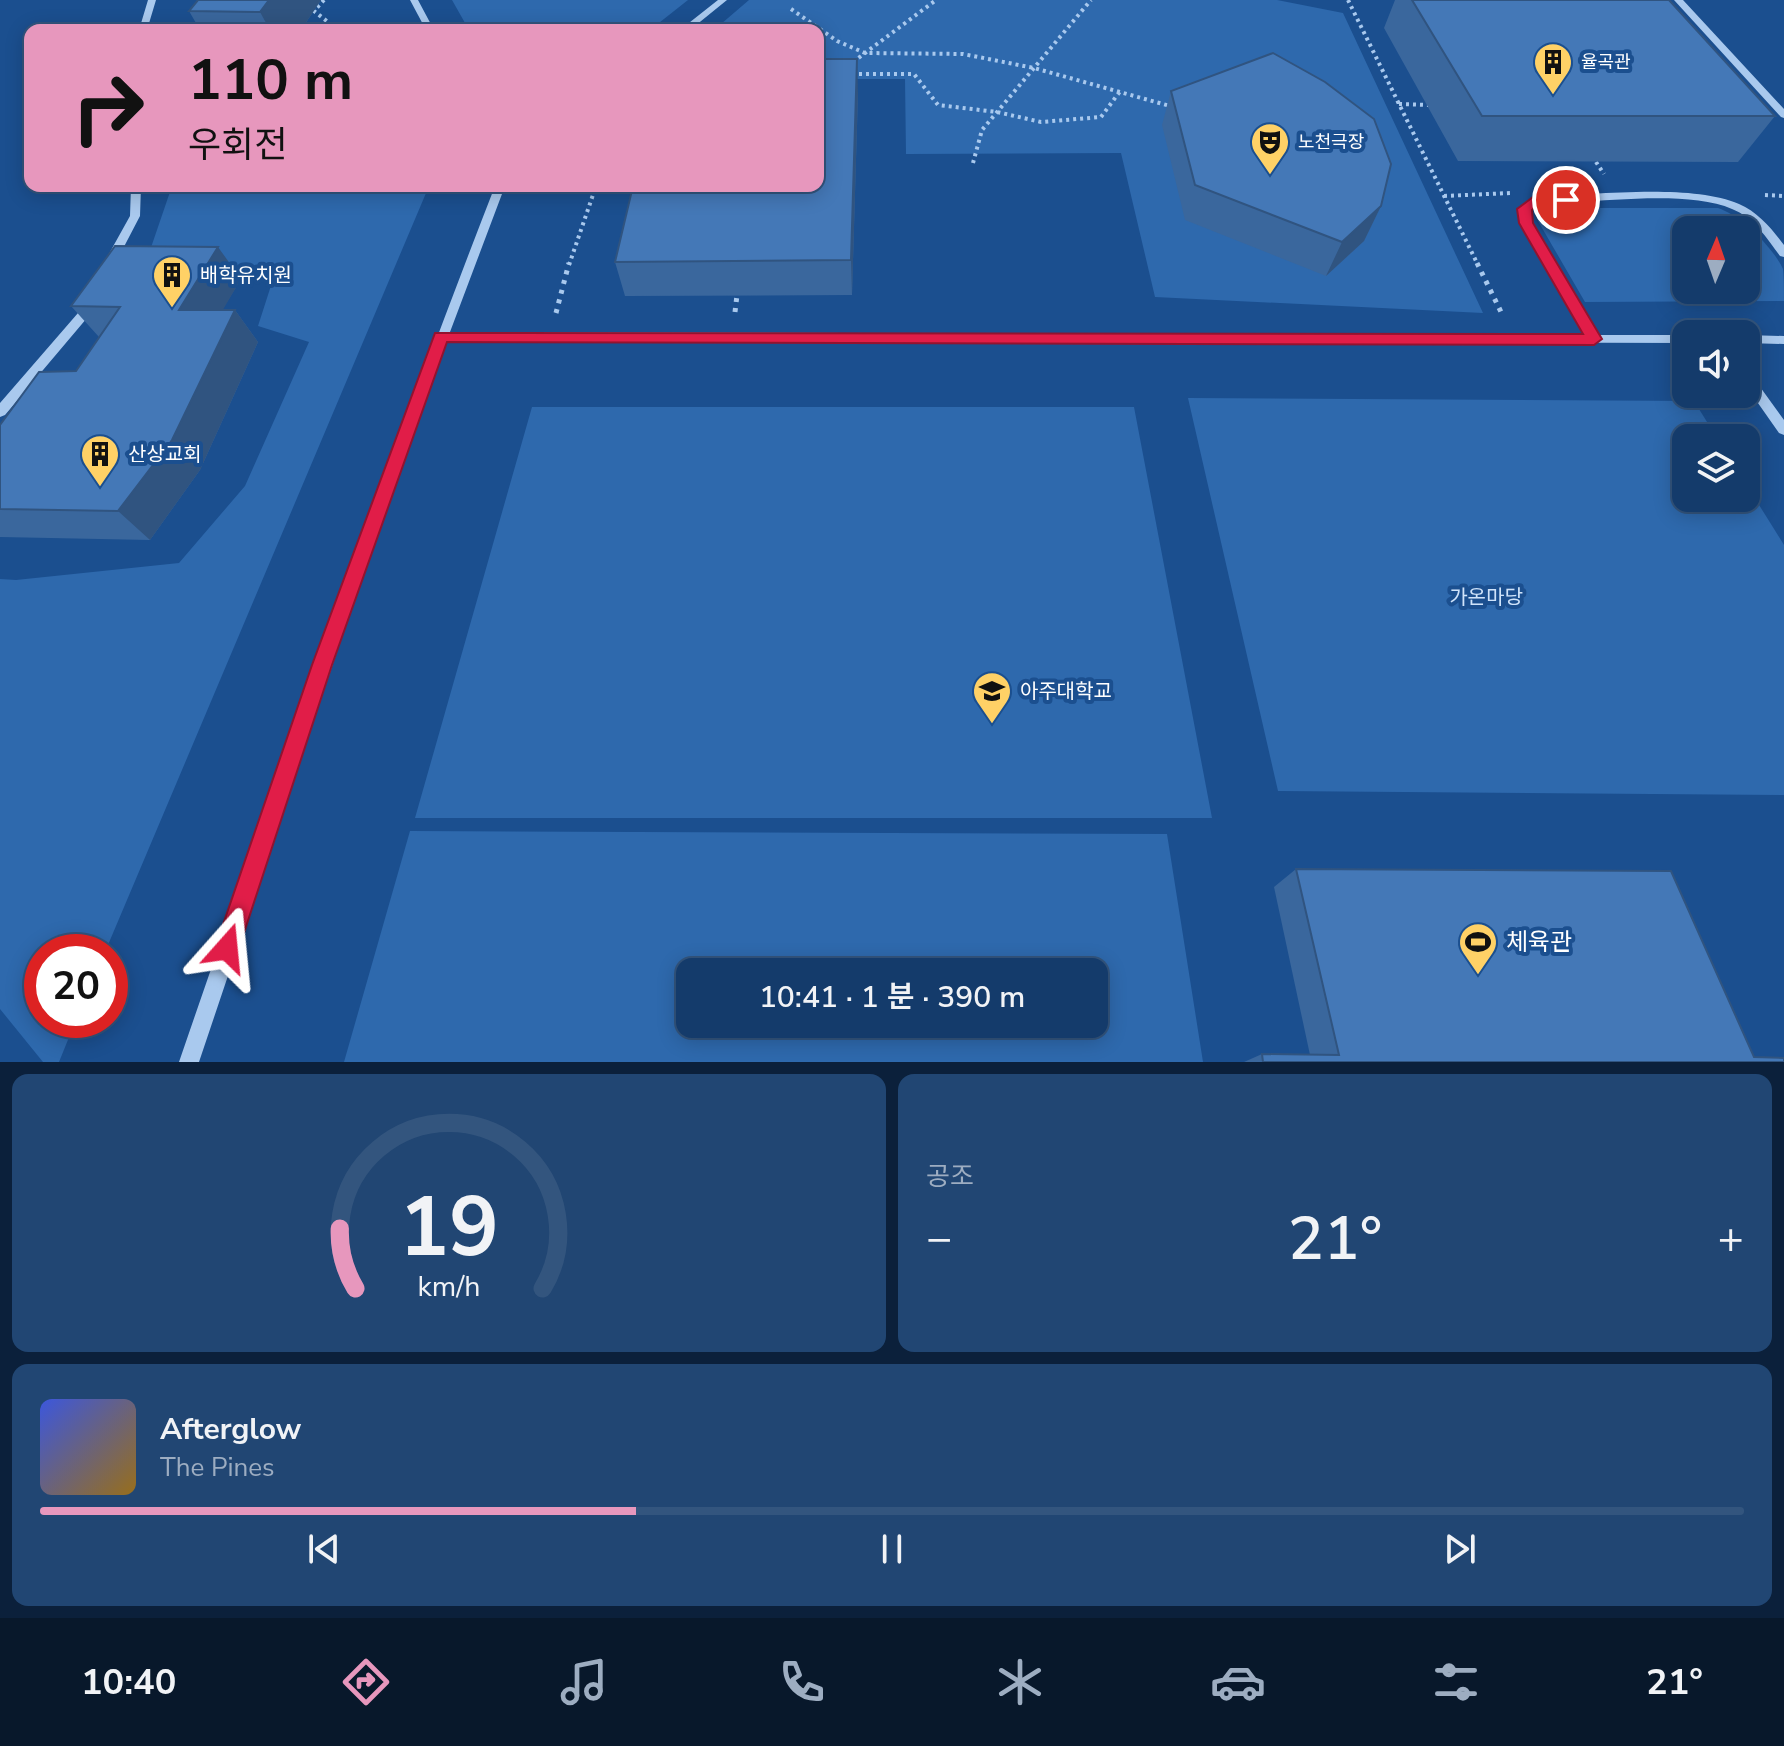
<!DOCTYPE html>
<html lang="ko">
<meta charset="utf-8">
<style>
:root{--surface:#143b6b;--page:#214673;--text:#f1f3f6;--muted:#9dadc1;--line:#33557e;--accent:#e797bd}
body{margin:0;font-family:"Nunito Sans","Noto Sans KR",sans-serif;background:var(--page);color:var(--text);height:100vh;display:flex;flex-direction:column;font-size:30px;white-space:nowrap}
*{box-sizing:border-box;margin:0}
p{font-size:26px;color:var(--muted)}
.icon{flex:none;width:44px;height:44px;fill:none;stroke:currentColor;stroke-width:2;stroke-linecap:round;stroke-linejoin:round}
.map{position:relative;height:1062px;overflow:hidden}
.panel{display:flex;flex-direction:column;gap:12px;padding:12px;background:#0b203b;flex:1}
.panel>*{flex:none}
.guide{position:absolute;left:24px;top:24px;width:800px;height:168px;border-radius:16px;box-shadow:0 4px 20px #0003,0 0 0 2px var(--line);background:#e797bd;color:#111;overflow:hidden}
.needle{width:52px;rotate:2deg}
.controls{position:absolute;left:1672px;top:216px;display:grid;gap:16px}
.controls a{display:grid;place-items:center;width:88px;height:88px;border-radius:16px;background:var(--surface);box-shadow:0 4px 20px #0003,0 0 0 2px var(--line);font-size:40px}
.speed{position:absolute;left:24px;top:934px;display:flex;gap:16px;font-size:40px;font-weight:700;text-align:center}
.speed>*{display:grid;place-content:center;width:104px;height:104px;border-radius:50%;background:var(--surface);box-shadow:0 4px 20px #0003,0 0 0 2px var(--line);line-height:1}
.speed .limit{border:12px solid #d22;background:#fff;color:#111}
.pin{position:absolute;display:grid;place-items:center;width:68px;height:68px;color:#fff;margin:-34px;border:4px solid #fff;border-radius:50%;box-shadow:0 2px 8px #0007}
.me{position:absolute;width:88px;margin:-44px;rotate:18deg;stroke-linejoin:round;filter:drop-shadow(0 0 6px #0008)}
.turn{display:flex;align-items:center;gap:28px;height:168px;padding:0 32px;font-size:36px}
.turn .icon{width:104px;height:104px;stroke-width:2.5}
.turn b{display:block;font-size:56px;line-height:68px}
.big{font-size:60px;font-weight:600;line-height:1.1}
.panel .widget{flex:1;display:flex;flex-direction:column;justify-content:center;gap:12px;min-width:0;padding:0 28px;border-radius:16px;background:var(--page)}
.panel .dial{align-items:center;gap:0}
.dial svg{height:208px;overflow:visible;fill:none;stroke:var(--line);stroke-width:7;stroke-linecap:round;text-anchor:middle}
.dial text{fill:var(--text);stroke:none}
.song{display:flex;align-items:center;gap:24px}
.cover{width:96px;height:96px;border-radius:12px;background:linear-gradient(135deg,hsl(230 70% 55%),hsl(40 70% 35%))}
.played{height:8px;border-radius:4px;background:linear-gradient(90deg,var(--accent) 35%,var(--line) 35%)}
.keys{display:flex;justify-content:space-around;direction:ltr}
.heat{display:flex;justify-content:space-between;align-items:center;font-size:44px;direction:ltr}
.panel .tiles{flex:1;display:grid;gap:12px;grid-template-columns:1fr 1fr}
.widget:last-child{grid-column:span 2}
.trip{position:absolute;left:676px;top:958px;width:432px;height:80px;border-radius:16px;background:var(--surface);box-shadow:0 4px 20px #0003,0 0 0 2px var(--line);font-weight:600;line-height:80px;text-align:center}
.tab-bar{display:flex;height:128px;justify-content:space-around;align-items:center;background:#08182b;color:var(--muted)}
.tab-bar .icon{width:56px;height:56px}
.tab-bar .active{color:var(--accent)}
.tab-bar b{font-size:36px;color:var(--text)}
.map>svg:first-child{display:block}
.green{fill:#2e69ad;fill-rule:evenodd}
.lines{fill:none;stroke-linecap:round;stroke-linejoin:round}
.path-far1{stroke:#a9c9ee;stroke-width:4;stroke-dasharray:3 4;stroke-linecap:butt}
.path{stroke:#a9c9ee;stroke-width:5;stroke-dasharray:4 6;stroke-linecap:butt}
.minor{fill:#a9c9ee;fill-rule:evenodd}
.wall{fill:#3a679d}
.shaded-wall{fill:#305480}
.building{fill:#4478b7;stroke:#305480;stroke-width:2}
.route{fill:#e11d48;stroke:#92132f;stroke-width:2}
.labels{text-anchor:middle;stroke-width:8;stroke-linejoin:round;paint-order:stroke}
.far-poi-label{font-size:18px;fill:#fff;stroke:#1b4f8f;text-anchor:start}
.poi-label{font-size:20px;fill:#fff;stroke:#1b4f8f;text-anchor:start}
.park-label{font-size:20px;fill:#cfe3fa;stroke:#1b4f8f}
.near-poi-label{font-size:24px;fill:#fff;stroke:#1b4f8f;text-anchor:start}
</style>
<div class="map">
<svg width="1784" height="1062" viewBox="0 0 1784 1062">
<rect width="100%" height="100%" fill="#1b4f8f"/>
<path class="green" d="M452,0H688L650,30H469Z
M749,0H1277L1343,13L1483,313L1155,297L1121,153L906,154L905,79H818V30H714Z
M172,186H429L105,952H42V1020H76L59,1062H43L0,1009V579L16,580L179,563L245,486L309,342L258,326L276,270L144,268Z
M1544,208H1718C1740,215 1773,247 1783,269C1784,277 1784,292 1784,301L1585,302L1538,221L1537,214ZM1746,230V290H1686V230Z
M1188,398L1694,401L1717,438H1686V498H1746V484L1784,545V795L1278,791Z
M532,407H1134L1212,818H415Z
M410,831L1167,834L1203,1062H344ZM1094,972V1024H690V972Z"/>
<g class="lines">
<path class="path-far1" d="M324,0L314,11L338,30
M1348,0L1478,265
M791,9L837,41L865,53L963,54L1034,68L1170,106
M853,62L936,0
M852,74H914L938,105L997,112L1041,122L1101,117L1121,90
M1399,104L1430,105
M1596,162L1604,174
M973,163L982,130L1091,0
M1765,195L1784,196
M1444,196L1511,193
M569,265L596,186"/>
<path class="path" d="M1477,263L1503,316
M735,312L737,295
M556,313L569,263"/>
<path class="minor" d="M148,0H156L147,30H139Z
M410,0H418L434,30H426Z
M718,0H727L690,30H680Z
M1674,0H1683L1784,109V118L1781,117Z
M131,186H141L140,216L115,264H107L105,261L130,216Z
M495,186H505L450,332L1585,335L1521,223L1520,207L1538,197C1593,195 1690,183 1739,204C1758,212 1772,229 1784,245V257L1780,256C1767,238 1753,217 1732,209C1693,192 1620,200 1577,202C1566,203 1550,200 1540,204C1536,205 1533,208 1530,210L1531,223L1597,335H1686V343L447,340L347,622L199,1062H179C280,768 383,474 495,186Z
M90,297L96,301L87,318L5,415L0,417V403L78,313L86,298Z
M1746,335L1784,336V344L1746,343Z
M1746,371L1750,373L1784,420V435L1779,433L1746,386Z"/>
</g>
<path class="wall" d="M321,0L301,30H200L189,11Z
M1395,0H1669L1775,116L1738,162L1458,161L1384,28Z
M1171,91L1381,206L1364,241L1326,276L1185,220L1162,125Z
M858,93L852,295L625,296L615,262Z
M241,279L222,310H235L258,342L200,470L150,540L0,537V425L76,371L99,337L71,306Z
M1296,869L1754,1057L1784,1062H1244L1262,1054L1310,1055L1274,887Z"/>
<path class="shaded-wall" d="M269,0H321L301,30H270L260,12Z
M857,59L858,93L852,295L851,260Z
M1381,206L1364,241L1326,276L1342,242Z
M218,247L241,279L204,342L179,310Z
M235,310L258,342L200,470L150,540L118,511Z"/>
<path class="building" d="M198,0H269L260,12L189,11Z
M1412,0H1669L1775,116H1482Z
M1273,53L1325,82L1374,119L1391,164L1381,206L1342,242L1195,185L1171,91Z
M818,59H857L851,260L615,262L633,186H818Z
M115,246L218,247L179,310H235L172,440L118,511L0,509V425L39,372L76,371L120,307L71,306Z
M1296,869L1671,871L1754,1057L1784,1058V1062H1263L1262,1054L1339,1055Z"/>
<path class="route" d="M1566,195L1570,197V203L1541,204L1532,210L1533,223L1602,339L1594,345L447,342L332,665L239,948L235,957L227,960L219,957L215,948L312,665L435,333L1583,334L1519,223L1517,209L1533,197Z"/>
<defs>
<g id="building-pin" transform="scale(2)"><path d="M0 17L-7.5 6A9.5 9.5 0 1 1 7.5 6Z" fill="#ffd166" stroke="#1b4f8f"/><path d="M-4-6H4V6H1V3H-1V6H-4ZM-2.5-4.3h1.7v1.8h-1.7ZM.8-4.3h1.7v1.8H.8ZM-2.5-1h1.7V.8h-1.7ZM.8-1h1.7V.8H.8Z" fill="#111"/></g>
<g id="theatre-pin" transform="scale(2)"><path d="M0 17L-7.5 6A9.5 9.5 0 1 1 7.5 6Z" fill="#ffd166" stroke="#1b4f8f"/><path d="M-5-5.5Q0-4 5-5.5V0Q5 5 0 6Q-5 5-5 0ZM-3.3-2.5H-1v1.5H-3.3ZM1-2.5H3.3v1.5H1ZM-2.8 1Q0 5.5 2.8 1Z" fill="#111"/></g>
<g id="university-pin" transform="scale(2)"><path d="M0 17L-7.5 6A9.5 9.5 0 1 1 7.5 6Z" fill="#ffd166" stroke="#1b4f8f"/><path d="M0-5L7-2L0 1L-7-2ZM-4 1L0 2.5L4 1V4Q0 6-4 4Z" fill="#111"/></g>
<g id="stadium-pin" transform="scale(2)"><path d="M0 17L-7.5 6A9.5 9.5 0 1 1 7.5 6Z" fill="#ffd166" stroke="#1b4f8f"/><path d="M0-5a6.5 5 0 1 0 0 10a6.5 5 0 1 0 0-10ZM-3.5-1.8h7v3.6h-7Z" fill="#111"/></g>
</defs>
<g fill-rule="evenodd">
<use href="#building-pin" x="1553" y="62"/>
<use href="#theatre-pin" x="1270" y="142"/>
<use href="#building-pin" x="172" y="275"/>
<use href="#building-pin" x="100" y="454"/>
<use href="#university-pin" x="992" y="691"/>
<use href="#stadium-pin" x="1478" y="942"/>
</g>
<g class="labels">
<g class="far-poi-label">
<text x="1581" y="68">율곡관</text>
<text x="1298" y="148">노천극장</text>
</g>
<g class="poi-label">
<text x="200" y="282">배학유치원</text>
<text x="128" y="461">산상교회</text>
<text x="1020" y="698">아주대학교</text>
</g>
<g class="park-label">
<text x="1486" y="604">가온마당</text>
</g>
<g class="near-poi-label">
<text x="1506" y="950">체육관</text>
</g>
</g>
</svg>
<div class="controls">
<a><svg class="needle" viewBox="-14 -14 28 28"><path d="M0-13l5 13h-10z" fill="#e53935"/><path d="M0 13l5-13h-10z" fill="#9dadc1"/></svg></a>
<a><svg class="icon" aria-label="sound" viewBox="0 0 24 24"><path d="M4 9h4l5-4v14l-5-4H4zM17 9q2 3 0 6"/></svg></a>
<a><svg class="icon" aria-label="layers" viewBox="0 0 24 24"><path d="M12 4l9 5-9 5-9-5zM3 14l9 5 9-5"/></svg></a>
</div>
<div class="speed"><div class="limit">20</div></div>
<div class="pin" style="left:1566px;top:200px;background:#d93025"><svg class="icon" aria-label="arrive" viewBox="0 0 24 24"><path d="M6 21V4h12l-3 4 3 4H6"/></svg></div>
<svg class="me" style="left:227px;top:948px" viewBox="-20 -20 40 40"><path d="M0-17L14 15 0 8-14 15z" fill="#e11d48" stroke="#fff" stroke-width="4"/></svg>
<div class="trip">10:41 · 1 분 · 390 m</div>
<div class="guide">
<div class="turn"><svg class="icon" aria-label="right" viewBox="0 0 24 24"><path d="M7 20v-9h11M14 6l5 5-5 5"/></svg><div><b>110 m</b>우회전</div></div>
</div>
</div>
<section class="panel">
<div class="tiles">
<div class="widget dial"><svg viewBox="0 0 100 80">
<path d="M14 69A42 42 0 1 1 86 69"/>
<path d="M14 69A42 42 0 0 1 8 46" stroke="#e797bd"/>
<text x="50" y="56" font-size="32" font-weight="700">19</text>
<text x="50" y="72" font-size="11">km/h</text>
</svg></div>
<div class="widget"><p>공조</p>
<div class="heat"><a>−</a><b class="big">21°</b><a>+</a></div>
</div>
<div class="widget">
<div class="song"><i class="cover"></i><div><b>Afterglow</b><p>The Pines</p></div></div>
<div class="played"></div>
<div class="keys"><svg class="icon" aria-label="previous" viewBox="0 0 24 24"><path d="M18 5L8 12l10 7zM5 5v14"/></svg><svg class="icon" aria-label="pause" viewBox="0 0 24 24"><path d="M8 5v14M16 5v14"/></svg><svg class="icon" aria-label="next" viewBox="0 0 24 24"><path d="M6 5l10 7-10 7zM19 5v14"/></svg></div>
</div>
</div>
</section>
<nav class="tab-bar">
<b>10:40</b>
<svg class="icon active" aria-label="directions" viewBox="0 0 24 24"><path d="M12 3l9 9-9 9-9-9zM9 14v-3h6M13 9l2 2-2 2"/></svg>
<svg class="icon" aria-label="music" viewBox="0 0 24 24"><path d="M9 18V5l10-2v13"/><circle cx="6" cy="18" r="3"/><circle cx="16" cy="16" r="3"/></svg>
<svg class="icon" aria-label="phone" viewBox="0 0 24 24"><path d="M5 4h4l2 5-3 2q2 4 5 5l2-3 5 2v4C11 20 4 13 5 4z"/></svg>
<svg class="icon" aria-label="climate" viewBox="0 0 24 24"><path d="M12 3v18M4 7l16 10M4 17L20 7"/></svg>
<svg class="icon" aria-label="car" viewBox="0 0 24 24"><path d="M5 17H2v-5l4-1 3-4h7l3 4 3 1v5h-3M9 17h6M6 11h13"/><circle cx="7" cy="17" r="2"/><circle cx="17" cy="17" r="2"/></svg>
<svg class="icon" aria-label="filters" viewBox="0 0 24 24"><path d="M4 7h16M4 17h16"/><circle cx="9" cy="7" r="2"/><circle cx="15" cy="17" r="2"/></svg>
<b>21°</b>
</nav>
